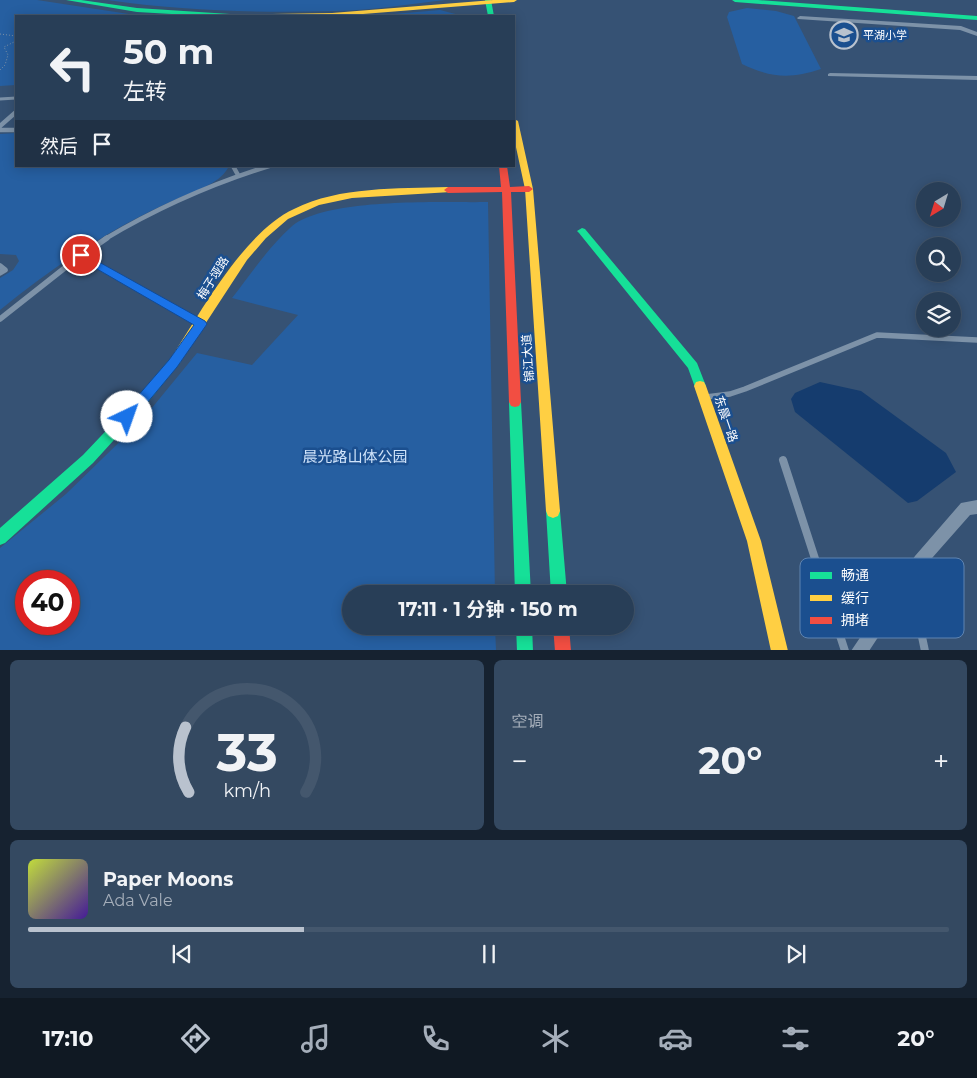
<!DOCTYPE html>
<html lang="zh">
<meta charset="utf-8">
<style>
:root{--surface:#283e57;--page:#344961;--text:#f1f3f6;--muted:#a5aeba;--line:#44576d;--accent:#b9c2ce}
body{margin:0;font-family:Montserrat,"Noto Sans SC",sans-serif;background:var(--page);color:var(--text);height:100vh;display:flex;flex-direction:column;font-size:19px;white-space:nowrap}
*{box-sizing:border-box;margin:0}
p{font-size:16px;color:var(--muted)}
.icon{flex:none;width:28px;height:28px;fill:none;stroke:currentColor;stroke-width:2;stroke-linecap:round;stroke-linejoin:round}
.map{position:relative;height:650px;overflow:hidden}
.sheet{display:flex;flex-direction:column;gap:10px;padding:10px;background:#162230;flex:1}
.sheet>*{flex:none}
.top-card{position:absolute;left:15px;top:15px;width:500px;height:152px;border-radius:0px;box-shadow:0 2px 12px #0003,0 0 0 1px var(--line);background:#283e57;color:var(--text);overflow:hidden}
.needle{width:32px;rotate:218deg}
.tools{position:absolute;left:916px;top:182px;display:grid;gap:10px}
.tools a{display:grid;place-items:center;width:45px;height:45px;border-radius:50%;background:var(--surface);box-shadow:0 2px 12px #0003,0 0 0 1px var(--line);font-size:25px}
.speed{position:absolute;left:15px;top:570px;display:flex;gap:10px;font-size:25px;font-weight:700;text-align:center}
.speed>*{display:grid;place-content:center;width:65px;height:65px;border-radius:50%;background:var(--surface);box-shadow:0 2px 12px #0003,0 0 0 1px var(--line);line-height:1}
.speed .limit{border:8px solid #d22;background:#fff;color:#111}
.pin{position:absolute;display:grid;place-items:center;width:42px;height:42px;color:#fff;margin:-21px;border:2px solid #fff;border-radius:50%;box-shadow:0 1px 5px #0007}
.me{position:absolute;width:55px;margin:-28px;rotate:42deg;stroke-linejoin:round;filter:drop-shadow(0 0 4px #0008)}
.turn{display:flex;align-items:center;gap:18px;height:105px;padding:0 25px;font-size:22px}
.turn .icon{width:65px;height:65px;stroke-width:2.5}
.turn b{display:block;font-size:35px;line-height:42px}
.then{display:flex;align-items:center;height:48px;padding:0 25px;background:#0003;gap:10px;font-size:19px}
.big{font-size:38px;font-weight:700;line-height:1.1}
.sheet .card{flex:1;display:flex;flex-direction:column;justify-content:center;gap:8px;min-width:0;padding:0 18px;border-radius:8px;background:var(--page)}
.sheet .dial{align-items:center;gap:0}
.dial svg{height:130px;overflow:visible;fill:none;stroke:var(--line);stroke-width:7;stroke-linecap:round;text-anchor:middle}
.dial text{fill:var(--text);stroke:none}
.song{display:flex;align-items:center;gap:15px}
.cover{width:60px;height:60px;border-radius:8px;background:linear-gradient(135deg,hsl(70 70% 55%),hsl(260 70% 35%))}
.played{height:5px;border-radius:2px;background:linear-gradient(90deg,var(--accent) 30%,var(--line) 30%)}
.keys{display:flex;justify-content:space-around;direction:ltr}
.heat{display:flex;justify-content:space-between;align-items:center;font-size:28px;direction:ltr}
.sheet .tiles{flex:1;display:grid;gap:10px;grid-template-columns:1fr 1fr}
.card:last-child{grid-column:span 2}
.trip{position:absolute;left:342px;top:585px;width:292px;height:50px;border-radius:25px;background:var(--surface);box-shadow:0 2px 12px #0003,0 0 0 1px var(--line);font-weight:700;line-height:50px;text-align:center}
.menu{display:flex;height:80px;justify-content:space-around;align-items:center;background:#101923;color:var(--muted)}
.menu .icon{width:35px;height:35px}
.menu .selected{color:var(--accent)}
.menu b{font-size:22px;color:var(--text)}
.map>svg:first-child{display:block}
.green{fill:#265fa1;fill-rule:evenodd}
.water{fill:#153c6e}
.lines{fill:none;stroke-linecap:round;stroke-linejoin:round}
.path{stroke:#7d92a8;stroke-width:1;stroke-dasharray:1 2;stroke-linecap:butt}
.lane-far3{stroke:#7d92a8;stroke-width:3}
.lane-far2{stroke:#7d92a8;stroke-width:4.5}
.lane-far1{stroke:#7d92a8;stroke-width:5.5}
.lane{stroke:#7d92a8;stroke-width:8}
.street{fill:#7d92a8;fill-rule:evenodd}
.fast{fill:#16e098;fill-rule:evenodd}
.slow{fill:#ffcf43;fill-rule:evenodd}
.jam{fill:#f24e42;fill-rule:evenodd}
.route{fill:#1a73e8;stroke:#114b97}
.labels{text-anchor:middle;stroke-width:5;stroke-linejoin:round;paint-order:stroke}
.far-poi-label{font-size:11px;fill:#fff;stroke:#1b4f8f;text-anchor:start}
.street-label{font-size:12px;fill:#fff;stroke:#1b4f8f}
.near-park-label{font-size:15px;fill:#cfe3fa;stroke:#1b4f8f}
.key{fill:#1b4f8f;stroke:#5f84b1;stroke-width:1}
.key-label{font-size:14px;fill:#fff}
</style>
<div class="map">
<svg width="977" height="651" viewBox="0 0 977 651">
<rect width="100%" height="100%" fill="#365274"/>
<path class="green" d="M0,0H37L142,16H16V85L0,86Z
M107,0H446C410,4 373,10 336,11C259,13 183,11 107,0Z
M747,8L776,11L794,16L821,69C790,79 772,78 742,64L727,17L729,12Z
M440,10L463,16H370Z
M16,133V166H228V168C218,185 194,191 177,199C112,227 54,266 0,310V278L13,270L19,261L16,255L0,254V134Z
M488,202L495,594H351V626H495L496,650L0,651V548L66,494L142,420L197,353L252,365L298,315L232,298C250,275 268,248 290,228C323,197 442,203 488,202ZM26,581H69V624H26Z"/>
<path class="water" d="M820,382L861,391L946,453L956,472L917,501L908,503L795,412L791,399L795,393Z"/>
<g class="lines">
<path class="path" d="M0,34L16,36
M0,70L5,65L8,55L4,47L16,41"/>
<path class="lane-far3" d="M0,99L16,98"/>
<path class="lane-far2" d="M0,126L16,112
M0,130H16
M233,166L238,175
M105,239C157,208 211,184 269,166"/>
<path class="lane-far1" d="M81,255L199,323
M0,266L5,270L0,273
M0,319L71,263L107,238
M706,397L730,394L745,389L877,335L977,340"/>
<path class="lane" d="M783,460L845,651
M893,603L921,632L925,651"/>
<path class="street" d="M800,16L961,26L977,32V36L960,30L798,19L797,18Z
M830,73L977,76V80L828,76V74Z
M977,500V514L970,515L925,566L869,651H851L915,556L961,503Z"/>
<path class="fast" d="M66,0H81L137,8L230,14L233,16H206L137,12Z
M485,0H491L494,16H488Z
M732,0H758L977,16V20L735,2Z
M582,228L585,229L697,363L706,386L704,390L700,391L696,390L688,368L579,233L577,231Z
M175,356L179,358L181,361L179,364L144,407L93,463L5,543L0,545V528L83,455L136,399L171,358Z
M515,397L519,398L521,402L531,594H515L509,402L511,398Z
M553,504L558,506L560,511L567,594H551L546,511L548,506Z
M516,626H532L533,651H517Z"/>
<path class="slow" d="M493,0H517L514,2L338,16H269L272,14L332,13Z
M514,119L518,121L533,189L560,511L558,516L553,518L548,516L546,511L525,189L514,138Z
M448,187L452,190L451,192L352,198L319,205L288,219L266,238L247,260L179,364H171L169,361L171,358C201,312 244,232 294,209C340,186 397,189 448,187Z
M700,381L704,382L706,386L761,541L788,651H771L747,541L694,386L696,382Z"/>
<path class="jam" d="M499,166H507L510,187L529,186L533,189L529,192H511L521,402L519,406L515,407L511,406L509,402L502,192L448,193L444,190L448,187H501Z
M553,626H569L571,651H555Z"/>
</g>
<path class="route" d="M81,252L205,321L207,324L177,367L132,421L127,423L123,421L121,417L123,413L169,360L194,325L78,258L76,255Z"/>
<defs>
<g id="school-ring" transform="scale(1.4375)"><circle r="9.5" fill="#1b4f8f" stroke="#b9c2ce" stroke-width="1.5"/><path d="M0-5L7-2L0 1L-7-2ZM-4 1L0 2.5L4 1V4Q0 6-4 4Z" fill="#b9c2ce"/></g>
</defs>
<g fill-rule="evenodd">
<use href="#school-ring" x="844" y="35"/>
</g>
<g class="labels">
<g class="far-poi-label">
<text x="863" y="39">平湖小学</text>
</g>
<g class="street-label">
<text transform="translate(213 278) rotate(-58)" y="4">梅子垭路</text>
<text transform="translate(528 358) rotate(-94)" y="4">锦江大道</text>
<text transform="translate(726 419) rotate(71)" y="4">东晨一路</text>
</g>
<g class="near-park-label">
<text x="355" y="462">晨光路山体公园</text>
</g>
</g>
<rect x="800" y="558" width="164" height="80" rx="8" class="key"/>
<rect x="810" y="572" width="22" height="7" fill="#16e098"/>
<rect x="810" y="595" width="22" height="6" fill="#ffcf43"/>
<rect x="810" y="617" width="22" height="7" fill="#f24e42"/>
<g class="key-label">
<text x="841" y="580">畅通</text>
<text x="841" y="603">缓行</text>
<text x="841" y="625">拥堵</text>
</g>
</svg>
<div class="tools">
<a><svg class="needle" viewBox="-14 -14 28 28"><path d="M0-13l5 13h-10z" fill="#e53935"/><path d="M0 13l5-13h-10z" fill="#a5aeba"/></svg></a>
<a><svg class="icon" aria-label="search" viewBox="0 0 24 24"><circle cx="10" cy="10" r="6"/><path d="M15 15l6 6"/></svg></a>
<a><svg class="icon" aria-label="layers" viewBox="0 0 24 24"><path d="M12 4l9 5-9 5-9-5zM3 14l9 5 9-5"/></svg></a>
</div>
<div class="speed"><div class="limit">40</div></div>
<div class="pin" style="left:81px;top:255px;background:#d93025"><svg class="icon" aria-label="arrive" viewBox="0 0 24 24"><path d="M6 21V4h12l-3 4 3 4H6"/></svg></div>
<svg class="me" style="left:127px;top:417px" viewBox="-20 -20 40 40"><circle r="19" fill="#fff"/><path d="M0-13L10 11 0 6-10 11z" fill="#1a73e8"/></svg>
<div class="trip">17:11 · 1 分钟 · 150 m</div>
<div class="top-card">
<div class="turn"><svg class="icon" aria-label="left" viewBox="0 0 24 24"><path d="M17 20v-9H6M10 6l-5 5 5 5"/></svg><div><b>50 m</b>左转</div></div>
<div class="then">然后<svg class="icon" aria-label="arrive" viewBox="0 0 24 24"><path d="M6 21V4h12l-3 4 3 4H6"/></svg></div>
</div>
</div>
<section class="sheet">
<div class="tiles">
<div class="card dial"><svg viewBox="0 0 100 80">
<path d="M14 69A42 42 0 1 1 86 69"/>
<path d="M14 69A42 42 0 0 1 12 29" stroke="#b9c2ce"/>
<text x="50" y="56" font-size="32" font-weight="700">33</text>
<text x="50" y="72" font-size="11">km/h</text>
</svg></div>
<div class="card"><p>空调</p>
<div class="heat"><a>−</a><b class="big">20°</b><a>+</a></div>
</div>
<div class="card">
<div class="song"><i class="cover"></i><div><b>Paper Moons</b><p>Ada Vale</p></div></div>
<div class="played"></div>
<div class="keys"><svg class="icon" aria-label="previous" viewBox="0 0 24 24"><path d="M18 5L8 12l10 7zM5 5v14"/></svg><svg class="icon" aria-label="pause" viewBox="0 0 24 24"><path d="M8 5v14M16 5v14"/></svg><svg class="icon" aria-label="next" viewBox="0 0 24 24"><path d="M6 5l10 7-10 7zM19 5v14"/></svg></div>
</div>
</div>
</section>
<nav class="menu">
<b>17:10</b>
<svg class="icon selected" aria-label="directions" viewBox="0 0 24 24"><path d="M12 3l9 9-9 9-9-9zM9 14v-3h6M13 9l2 2-2 2"/></svg>
<svg class="icon" aria-label="music" viewBox="0 0 24 24"><path d="M9 18V5l10-2v13"/><circle cx="6" cy="18" r="3"/><circle cx="16" cy="16" r="3"/></svg>
<svg class="icon" aria-label="phone" viewBox="0 0 24 24"><path d="M5 4h4l2 5-3 2q2 4 5 5l2-3 5 2v4C11 20 4 13 5 4z"/></svg>
<svg class="icon" aria-label="climate" viewBox="0 0 24 24"><path d="M12 3v18M4 7l16 10M4 17L20 7"/></svg>
<svg class="icon" aria-label="car" viewBox="0 0 24 24"><path d="M5 17H2v-5l4-1 3-4h7l3 4 3 1v5h-3M9 17h6M6 11h13"/><circle cx="7" cy="17" r="2"/><circle cx="17" cy="17" r="2"/></svg>
<svg class="icon" aria-label="filters" viewBox="0 0 24 24"><path d="M4 7h16M4 17h16"/><circle cx="9" cy="7" r="2"/><circle cx="15" cy="17" r="2"/></svg>
<b>20°</b>
</nav>
